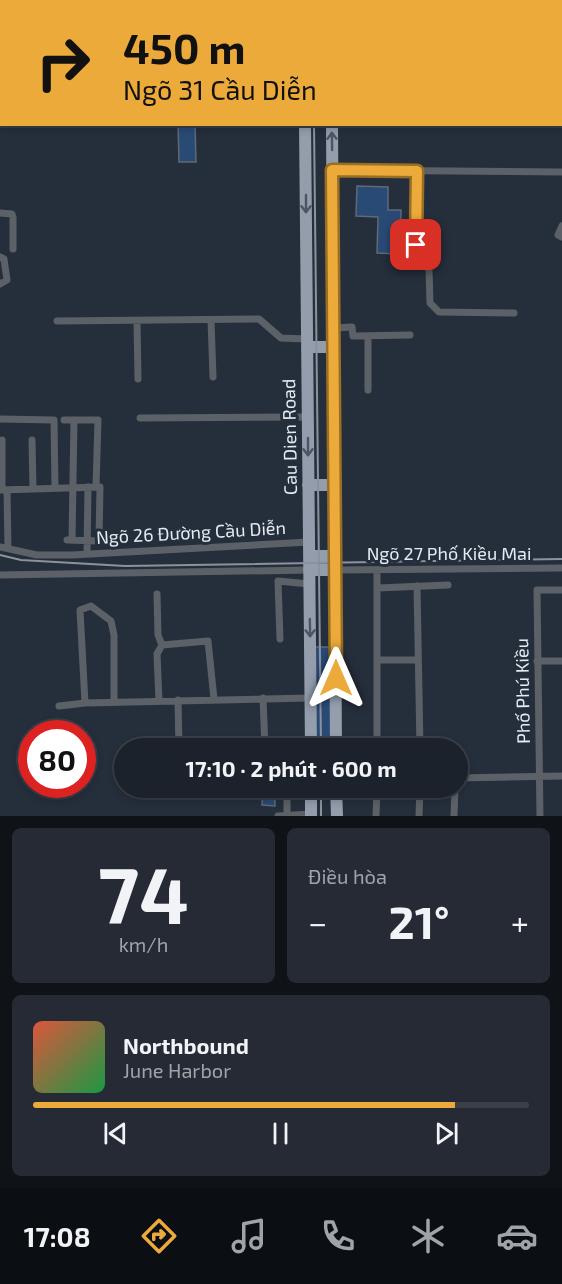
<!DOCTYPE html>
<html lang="vi">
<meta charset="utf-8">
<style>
:root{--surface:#1c222c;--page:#252a34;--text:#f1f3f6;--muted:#a0a4a9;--line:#3a3f48;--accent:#ebaa39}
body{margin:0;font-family:"Exo 2",sans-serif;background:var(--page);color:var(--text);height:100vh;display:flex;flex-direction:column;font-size:22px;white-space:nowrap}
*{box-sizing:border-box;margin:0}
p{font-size:20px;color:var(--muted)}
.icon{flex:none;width:33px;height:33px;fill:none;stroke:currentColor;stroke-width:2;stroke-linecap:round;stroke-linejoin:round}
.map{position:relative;height:816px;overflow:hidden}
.panel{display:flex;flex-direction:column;gap:12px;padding:12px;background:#0f1318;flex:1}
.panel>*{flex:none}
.banner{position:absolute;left:0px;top:0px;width:562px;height:126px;box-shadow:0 3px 9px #0003,0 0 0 2px var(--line);background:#ebaa39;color:#111;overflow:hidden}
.speed{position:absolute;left:18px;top:720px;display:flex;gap:12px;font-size:30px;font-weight:700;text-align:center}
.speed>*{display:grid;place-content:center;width:78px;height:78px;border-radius:50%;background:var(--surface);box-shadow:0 3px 9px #0003,0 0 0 2px var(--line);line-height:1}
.speed .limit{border:9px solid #d22;background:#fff;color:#111}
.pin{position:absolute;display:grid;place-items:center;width:51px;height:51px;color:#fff;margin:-26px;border-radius:12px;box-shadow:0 3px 9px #0006}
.me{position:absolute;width:66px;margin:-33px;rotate:0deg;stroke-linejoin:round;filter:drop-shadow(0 0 4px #0008)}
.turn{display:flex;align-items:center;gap:21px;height:126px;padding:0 24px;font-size:27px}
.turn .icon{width:78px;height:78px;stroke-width:2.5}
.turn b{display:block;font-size:42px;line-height:51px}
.big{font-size:45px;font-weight:700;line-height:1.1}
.panel .widget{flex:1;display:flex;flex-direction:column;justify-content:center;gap:9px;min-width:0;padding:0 21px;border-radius:9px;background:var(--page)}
.panel .dial{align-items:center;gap:0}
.dial b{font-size:78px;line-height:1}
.song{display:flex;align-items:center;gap:18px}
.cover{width:72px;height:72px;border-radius:9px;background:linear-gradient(135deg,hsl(10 70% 55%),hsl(140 70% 35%))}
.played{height:6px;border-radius:3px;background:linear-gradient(90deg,var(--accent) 85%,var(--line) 85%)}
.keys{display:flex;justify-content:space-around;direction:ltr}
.heat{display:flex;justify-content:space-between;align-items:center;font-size:33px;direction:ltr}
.panel .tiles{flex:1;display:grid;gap:12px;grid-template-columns:1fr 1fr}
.widget:last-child{grid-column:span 2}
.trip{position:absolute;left:114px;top:738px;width:354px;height:60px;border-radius:30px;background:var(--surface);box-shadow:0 3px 9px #0003,0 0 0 2px var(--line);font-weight:700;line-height:60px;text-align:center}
.menu{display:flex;height:96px;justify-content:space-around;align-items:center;background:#0b0e12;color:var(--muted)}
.menu .icon{width:42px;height:42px}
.menu .selected{color:var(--accent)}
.menu b{font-size:27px;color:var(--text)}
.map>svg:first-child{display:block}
.building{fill:#2a4a76;stroke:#5f6977;stroke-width:1.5}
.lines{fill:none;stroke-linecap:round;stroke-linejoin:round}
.minor{stroke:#5c6167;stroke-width:7}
.tertiary{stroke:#5c6167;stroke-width:9}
.trunk{stroke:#939dac;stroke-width:12}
.rail{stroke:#8c939e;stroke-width:2}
.oneway{stroke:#4c5563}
.route-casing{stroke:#996e25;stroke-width:15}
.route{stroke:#ebaa39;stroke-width:10}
.labels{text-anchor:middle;stroke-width:6;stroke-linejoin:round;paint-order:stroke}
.street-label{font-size:18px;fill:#e5ebf3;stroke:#252e3b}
</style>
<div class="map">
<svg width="562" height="816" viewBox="0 0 562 816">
<rect width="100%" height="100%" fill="#252e3b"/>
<path class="building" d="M178,124H195L196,162H179Z
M357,186L388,187V210H401L400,254L377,253L378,217L356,216Z
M309,647H337V748H309Z
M263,788H275V806L262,805Z"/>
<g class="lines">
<path class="minor" d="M361,0V2
M10,2V0
M412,2V0
M0,76H2
M0,124H2
M332,170L562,172
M417,171L416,245L429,270L430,303L439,312L514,313
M0,213L12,214L13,217V249
M562,226L558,235L562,237
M0,257L4,259L7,280L0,284
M211,320L213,377
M57,321L259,319L281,338L307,339
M137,321L138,379
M334,328L352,327L353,336L410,335
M368,390V336
M140,418L308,417
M0,419L54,420L55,488
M64,420H74L72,540
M74,420H98L96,487
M2,440V490
M32,440L33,489
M0,490L100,487L99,541L67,540
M7,490L8,548
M0,547L37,555H72L309,542
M87,554L88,487
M336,570L562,568
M0,575L309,570
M417,586L420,748
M378,588L448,585
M157,594L158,635L162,645
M280,639L278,581L309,584
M162,645L208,641L214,699
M377,660H418
M537,661H562
M263,698L265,748
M178,700L179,748
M159,701L157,654L162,645
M85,703L80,610L91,606L111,621L114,635V702
M59,706L85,703L310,698
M377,748V570
M458,778L562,776
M287,788V816
M278,816L311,814
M376,816L377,788
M419,816L420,788
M454,816L455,788
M540,816L537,590H562"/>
<path class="tertiary" d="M93,0L156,2
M474,0L488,2
M561,29H562"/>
<path class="trunk" d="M303,0V2
M328,0V2
M305,124L311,748
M332,124L336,748
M307,347H334
M308,485H335
M309,556H335
M309,570H336
M311,788V816
M336,788L337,816"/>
<path class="rail" d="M312,0V2
M314,124L321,748
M0,555L21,560L125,566L562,559
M321,816V788"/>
</g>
<defs><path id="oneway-shaft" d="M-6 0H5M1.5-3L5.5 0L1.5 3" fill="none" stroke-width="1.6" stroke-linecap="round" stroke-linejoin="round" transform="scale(1.5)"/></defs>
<g class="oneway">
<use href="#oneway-shaft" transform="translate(332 141) rotate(-91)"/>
<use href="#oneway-shaft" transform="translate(306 204) rotate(90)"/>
<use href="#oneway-shaft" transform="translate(308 447) rotate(90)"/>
<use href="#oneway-shaft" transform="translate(310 628) rotate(89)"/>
</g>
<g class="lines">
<g class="route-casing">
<path id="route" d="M336,678L332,170L417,171L416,245"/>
</g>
<use href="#route" class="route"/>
</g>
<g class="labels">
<g class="street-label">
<text transform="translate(290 437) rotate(-91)" y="6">Cau Dien Road</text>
<text transform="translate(191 533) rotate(-3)" y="6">Ngõ 26 Đường Cầu Diễn</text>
<text x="449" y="560">Ngõ 27 Phố Kiều Mai</text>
<text transform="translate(523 691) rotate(-91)" y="6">Phố Phú Kiều</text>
</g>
</g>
</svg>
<div class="speed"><div class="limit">80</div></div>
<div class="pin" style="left:416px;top:245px;background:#d93025"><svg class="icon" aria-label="arrive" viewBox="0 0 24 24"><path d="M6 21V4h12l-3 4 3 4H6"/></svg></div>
<svg class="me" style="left:336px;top:678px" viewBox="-20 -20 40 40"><path d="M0-17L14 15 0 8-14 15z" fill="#ebaa39" stroke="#fff" stroke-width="4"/></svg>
<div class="trip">17:10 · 2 phút · 600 m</div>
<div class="banner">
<div class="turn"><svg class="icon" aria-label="right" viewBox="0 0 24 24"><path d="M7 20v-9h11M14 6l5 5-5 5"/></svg><div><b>450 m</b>Ngõ 31 Cầu Diễn</div></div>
</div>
</div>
<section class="panel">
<div class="tiles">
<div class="widget dial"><b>74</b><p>km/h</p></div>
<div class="widget"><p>Điều hòa</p>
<div class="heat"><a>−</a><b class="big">21°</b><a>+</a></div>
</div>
<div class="widget">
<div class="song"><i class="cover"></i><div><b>Northbound</b><p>June Harbor</p></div></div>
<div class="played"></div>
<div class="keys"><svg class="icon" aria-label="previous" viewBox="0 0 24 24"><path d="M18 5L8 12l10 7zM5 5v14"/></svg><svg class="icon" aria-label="pause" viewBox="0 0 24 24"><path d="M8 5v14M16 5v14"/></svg><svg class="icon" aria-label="next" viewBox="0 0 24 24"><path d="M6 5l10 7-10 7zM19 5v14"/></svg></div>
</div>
</div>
</section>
<nav class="menu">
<b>17:08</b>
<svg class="icon selected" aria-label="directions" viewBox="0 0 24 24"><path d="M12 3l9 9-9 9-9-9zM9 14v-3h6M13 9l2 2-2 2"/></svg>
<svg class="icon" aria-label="music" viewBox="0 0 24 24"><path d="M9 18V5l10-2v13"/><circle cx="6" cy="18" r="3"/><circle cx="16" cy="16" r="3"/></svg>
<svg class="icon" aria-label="phone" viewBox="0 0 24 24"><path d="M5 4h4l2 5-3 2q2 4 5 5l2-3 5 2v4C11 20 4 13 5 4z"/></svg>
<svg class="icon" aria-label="climate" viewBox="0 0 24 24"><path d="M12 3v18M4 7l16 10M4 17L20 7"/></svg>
<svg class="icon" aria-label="car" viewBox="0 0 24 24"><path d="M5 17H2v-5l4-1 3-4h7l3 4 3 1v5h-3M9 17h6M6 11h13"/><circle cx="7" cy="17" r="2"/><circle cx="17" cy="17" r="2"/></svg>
</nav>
